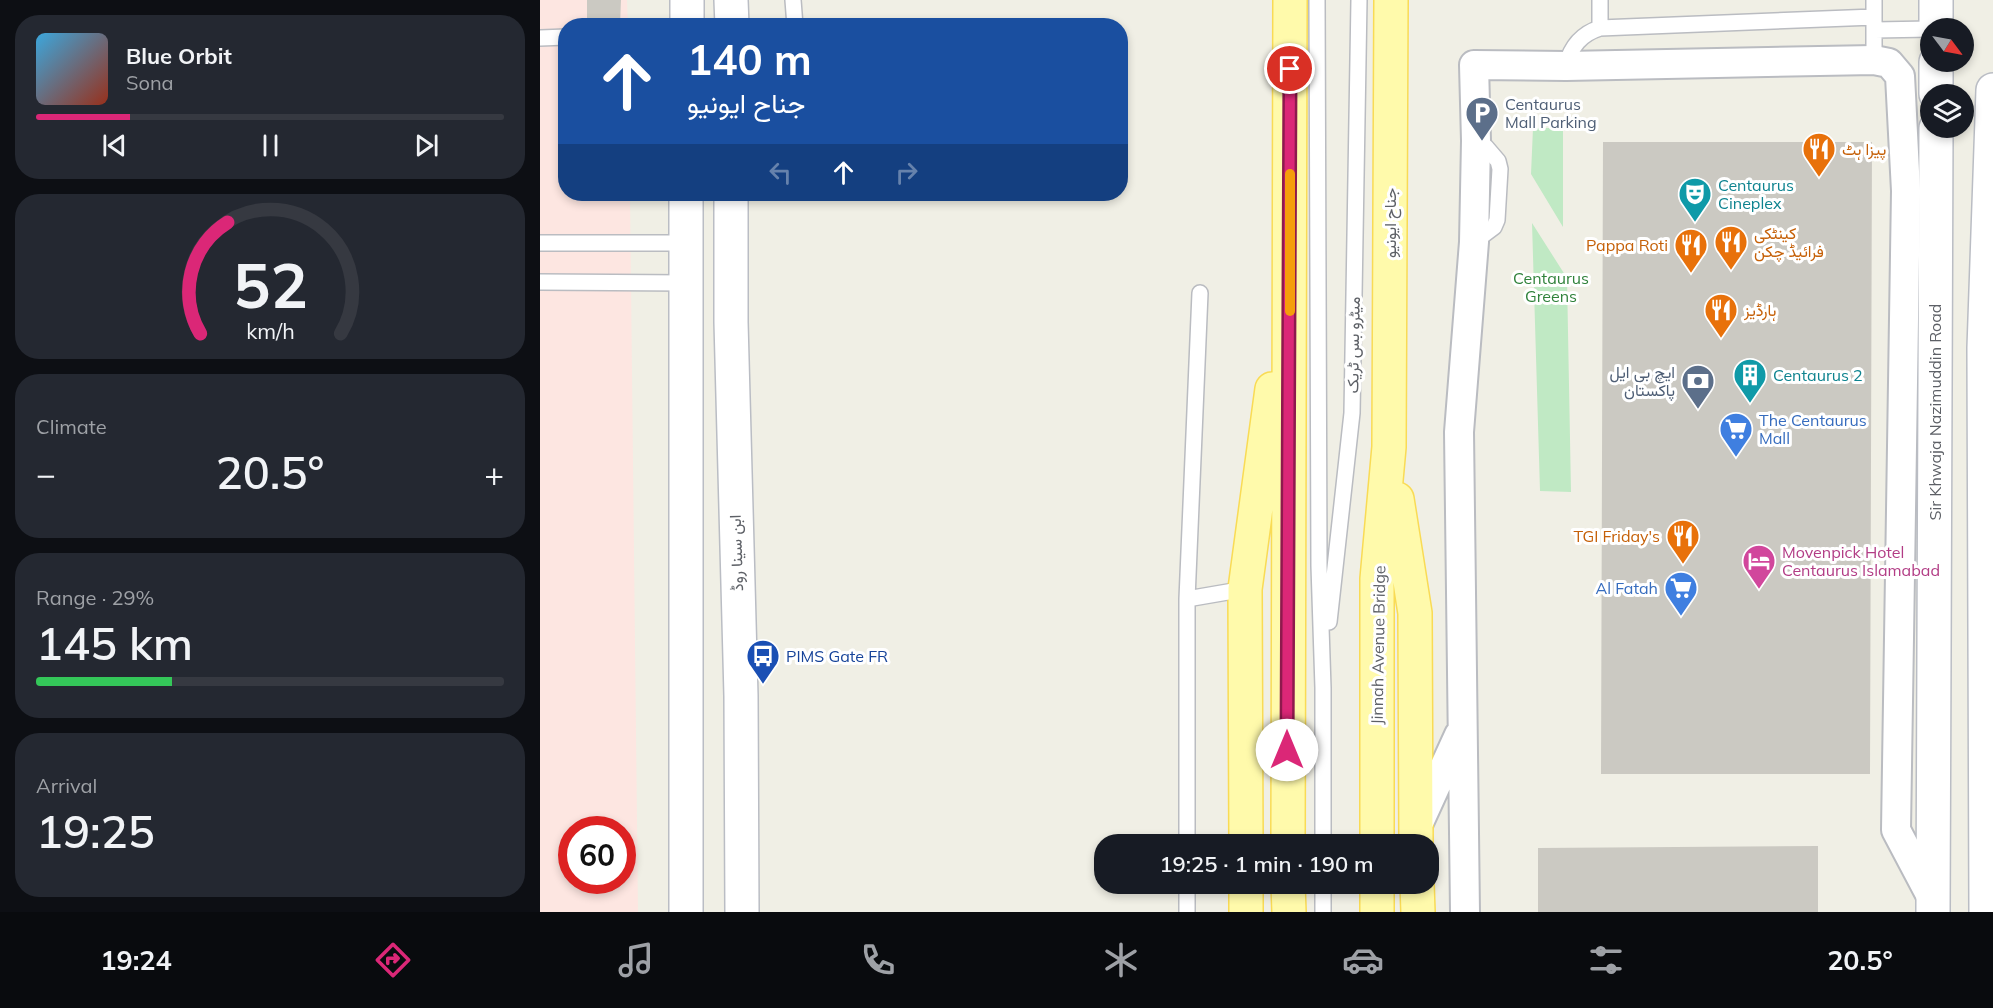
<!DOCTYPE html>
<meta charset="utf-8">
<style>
:root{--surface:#171b24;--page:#242831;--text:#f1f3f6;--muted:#9ea1a6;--line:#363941;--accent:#db2777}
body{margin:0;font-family:Mulish,Vazirmatn,sans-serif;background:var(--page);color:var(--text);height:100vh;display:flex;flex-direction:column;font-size:22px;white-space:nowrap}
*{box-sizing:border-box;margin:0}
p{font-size:20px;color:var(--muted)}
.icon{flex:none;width:33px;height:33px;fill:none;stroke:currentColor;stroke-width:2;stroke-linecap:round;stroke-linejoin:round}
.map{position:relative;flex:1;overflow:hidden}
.details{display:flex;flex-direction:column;gap:15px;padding:15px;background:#0d0f14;width:540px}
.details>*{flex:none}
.hud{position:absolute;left:18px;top:18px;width:570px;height:183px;border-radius:24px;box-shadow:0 3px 9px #0003;background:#1a4fa0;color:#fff;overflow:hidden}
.needle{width:39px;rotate:122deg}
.tools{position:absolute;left:1380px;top:18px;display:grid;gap:12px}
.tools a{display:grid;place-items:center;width:54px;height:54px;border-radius:50%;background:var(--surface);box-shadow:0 3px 9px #0003;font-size:30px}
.speed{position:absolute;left:18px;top:816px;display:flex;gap:12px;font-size:30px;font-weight:700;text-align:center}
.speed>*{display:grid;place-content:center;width:78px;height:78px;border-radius:50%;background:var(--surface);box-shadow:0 3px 9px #0003;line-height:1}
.speed .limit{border:9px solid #d22;background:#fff;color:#111}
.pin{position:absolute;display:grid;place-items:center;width:51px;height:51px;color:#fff;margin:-26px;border:3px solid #fff;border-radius:50%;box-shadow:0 2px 6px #0007}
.me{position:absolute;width:66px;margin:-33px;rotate:0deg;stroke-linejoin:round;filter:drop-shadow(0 0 4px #0008)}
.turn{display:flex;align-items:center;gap:21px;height:126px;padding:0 30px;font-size:27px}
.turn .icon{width:78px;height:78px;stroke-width:2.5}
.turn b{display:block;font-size:42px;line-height:51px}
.lanes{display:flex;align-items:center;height:57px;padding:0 30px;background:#0003;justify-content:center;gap:30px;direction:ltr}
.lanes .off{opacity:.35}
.big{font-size:45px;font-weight:600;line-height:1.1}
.details .widget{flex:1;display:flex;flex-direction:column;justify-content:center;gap:9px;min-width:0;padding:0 21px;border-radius:24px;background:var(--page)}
.details .dial{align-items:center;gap:0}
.dial svg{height:156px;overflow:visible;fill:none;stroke:var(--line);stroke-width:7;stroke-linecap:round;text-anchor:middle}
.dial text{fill:var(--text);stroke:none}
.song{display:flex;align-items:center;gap:18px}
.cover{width:72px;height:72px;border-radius:9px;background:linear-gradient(135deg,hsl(200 70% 55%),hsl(10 70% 35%))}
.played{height:6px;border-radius:3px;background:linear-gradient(90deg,var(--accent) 20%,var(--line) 20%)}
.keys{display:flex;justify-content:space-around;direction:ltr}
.heat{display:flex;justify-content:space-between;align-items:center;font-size:33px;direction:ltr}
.charge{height:9px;border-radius:4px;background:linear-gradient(90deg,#34c759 29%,var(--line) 0)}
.trip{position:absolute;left:554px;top:834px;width:345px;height:60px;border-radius:24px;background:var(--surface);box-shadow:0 3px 9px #0003;font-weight:600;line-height:60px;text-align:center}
.menu{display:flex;height:96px;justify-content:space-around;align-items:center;background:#090b0e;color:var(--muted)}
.menu .icon{width:42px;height:42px}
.menu .selected{color:var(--accent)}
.menu b{font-size:27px;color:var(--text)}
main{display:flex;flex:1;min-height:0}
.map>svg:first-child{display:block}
.medical{fill:#fde6e1;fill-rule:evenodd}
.green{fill:#c0e9c4}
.building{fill:#cbc9c2}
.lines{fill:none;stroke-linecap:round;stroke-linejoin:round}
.service-casing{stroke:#babcc1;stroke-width:18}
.minor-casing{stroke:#babcc1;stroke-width:32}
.secondary-casing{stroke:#babdc4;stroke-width:36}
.primary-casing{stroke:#f9db55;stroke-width:36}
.service{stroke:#fff;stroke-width:15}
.minor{stroke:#fff;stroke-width:28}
.secondary{stroke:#fff;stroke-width:33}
.primary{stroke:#fffaab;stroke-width:33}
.route-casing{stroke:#8e194d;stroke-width:15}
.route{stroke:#db2777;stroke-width:10}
.slow{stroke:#f59e0b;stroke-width:10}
.labels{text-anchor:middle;stroke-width:6;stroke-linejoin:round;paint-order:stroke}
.service-label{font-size:16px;fill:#4e5e75;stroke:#fff;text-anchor:start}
.food-label{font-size:16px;fill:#c56008;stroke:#fff;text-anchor:start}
.culture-label{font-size:16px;fill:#0d838f;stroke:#fff;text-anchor:start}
.street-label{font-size:16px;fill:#5d6066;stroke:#fff}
.park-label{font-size:16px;fill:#30823b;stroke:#fff}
.shop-label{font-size:16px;fill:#366cbe;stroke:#fff;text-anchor:start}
.hotel-label{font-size:16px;fill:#b23c85;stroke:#fff;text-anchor:start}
.transit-label{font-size:16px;fill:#164399;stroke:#fff;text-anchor:start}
</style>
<main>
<section class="details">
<div class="widget">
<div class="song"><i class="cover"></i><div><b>Blue Orbit</b><p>Sona</p></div></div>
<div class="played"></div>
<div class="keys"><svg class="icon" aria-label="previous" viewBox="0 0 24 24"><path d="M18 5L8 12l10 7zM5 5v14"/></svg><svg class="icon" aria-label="pause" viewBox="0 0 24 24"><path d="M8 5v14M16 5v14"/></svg><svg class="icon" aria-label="next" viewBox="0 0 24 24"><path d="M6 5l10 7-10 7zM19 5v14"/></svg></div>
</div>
<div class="widget dial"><svg viewBox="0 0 100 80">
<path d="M14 69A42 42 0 1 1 86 69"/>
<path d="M14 69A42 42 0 0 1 28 12" stroke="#db2777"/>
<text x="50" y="56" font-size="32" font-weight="700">52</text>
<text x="50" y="72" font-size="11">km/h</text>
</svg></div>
<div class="widget"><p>Climate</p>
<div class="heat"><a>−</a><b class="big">20.5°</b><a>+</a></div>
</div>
<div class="widget"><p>Range · 29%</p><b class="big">145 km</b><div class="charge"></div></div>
<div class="widget"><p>Arrival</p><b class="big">19:25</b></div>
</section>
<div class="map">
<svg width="1453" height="912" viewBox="0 0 1453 912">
<rect width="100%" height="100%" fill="#f0efe5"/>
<path class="medical" d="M0,0H87L88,25L26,26V194H90L98,912H0ZM32,830H82V880H32Z"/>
<path class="green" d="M993,128H1023V227L991,174Z
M992,223L1027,278L1031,492L1000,491Z"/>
<path class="building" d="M47,0H81L80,26H47Z
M1063,142H1332L1330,774H1061Z
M1278,846V912H998V848Z"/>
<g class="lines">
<g class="service-casing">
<path id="service" d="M253,0L255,26
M777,0L779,566L783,688V844
M1060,0V28
M1335,30L1390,29
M0,38L26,37
M1334,60V0
M1026,66C1031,46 1041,34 1060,28L1334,17
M934,242L954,227L957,220L960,169L958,161L946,147L936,141
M0,243H145
M0,282L146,283
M647,599L705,589
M789,622L812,413L819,0
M647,844V599L660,293
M647,884V912
M783,884V912"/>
</g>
<g class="minor-casing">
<path id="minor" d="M876,829L919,735
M925,912L919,432L934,242L936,141L934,65L1026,66L1334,60L1349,63L1360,76L1366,191L1356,830L1393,900"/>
</g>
<g class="secondary-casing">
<path id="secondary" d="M191,0L192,26
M147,26V0
M1396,28V0
M1396,94V62
M146,194V912
M191,194V322L201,696L202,912
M1393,912L1396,128
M1446,912L1444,348L1453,90"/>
</g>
<g class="primary-casing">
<path id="primary" d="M857,499L875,613L876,844
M706,844L705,589L732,389
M748,844L750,0
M837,844V579L849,447L851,0
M706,884V912
M748,884L749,912
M877,884L878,912
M837,912V884"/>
</g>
<use href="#service" class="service"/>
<use href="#minor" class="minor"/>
<use href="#secondary" class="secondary"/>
<use href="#primary" class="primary"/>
</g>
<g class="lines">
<g class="route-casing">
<path id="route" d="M747,750L750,69"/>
</g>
<use href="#route" class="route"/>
<path class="slow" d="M750,311V174"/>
</g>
<defs>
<g id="parking-pin" transform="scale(1.725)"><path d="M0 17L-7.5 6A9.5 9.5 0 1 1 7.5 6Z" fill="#5c6f8a" stroke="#fff"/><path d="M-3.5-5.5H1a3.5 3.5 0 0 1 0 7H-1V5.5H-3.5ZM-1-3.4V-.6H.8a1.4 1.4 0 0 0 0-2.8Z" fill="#fff"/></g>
<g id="restaurant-pin" transform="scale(1.725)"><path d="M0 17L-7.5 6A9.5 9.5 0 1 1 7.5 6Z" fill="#e8710a" stroke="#fff"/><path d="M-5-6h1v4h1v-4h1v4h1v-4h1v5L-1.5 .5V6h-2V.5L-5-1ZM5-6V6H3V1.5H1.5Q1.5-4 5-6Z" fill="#fff"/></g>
<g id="theatre-pin" transform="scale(1.725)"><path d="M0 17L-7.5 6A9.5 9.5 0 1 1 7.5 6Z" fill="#0f9aa8" stroke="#fff"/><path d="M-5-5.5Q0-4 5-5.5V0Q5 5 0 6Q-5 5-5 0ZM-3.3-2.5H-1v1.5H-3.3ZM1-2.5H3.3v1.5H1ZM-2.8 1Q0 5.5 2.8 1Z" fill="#fff"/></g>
<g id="building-pin" transform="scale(1.725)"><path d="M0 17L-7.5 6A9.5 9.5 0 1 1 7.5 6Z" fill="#0f9aa8" stroke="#fff"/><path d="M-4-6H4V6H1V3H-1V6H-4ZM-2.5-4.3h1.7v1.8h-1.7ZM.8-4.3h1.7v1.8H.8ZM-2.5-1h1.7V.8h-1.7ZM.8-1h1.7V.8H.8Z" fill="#fff"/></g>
<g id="bank-pin" transform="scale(1.725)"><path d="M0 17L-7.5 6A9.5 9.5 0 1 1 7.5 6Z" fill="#5c6f8a" stroke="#fff"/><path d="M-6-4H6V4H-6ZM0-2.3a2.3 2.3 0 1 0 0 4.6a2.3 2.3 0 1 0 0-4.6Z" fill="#fff"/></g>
<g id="supermarket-pin" transform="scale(1.725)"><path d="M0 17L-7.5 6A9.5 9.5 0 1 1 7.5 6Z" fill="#3f7fe0" stroke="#fff"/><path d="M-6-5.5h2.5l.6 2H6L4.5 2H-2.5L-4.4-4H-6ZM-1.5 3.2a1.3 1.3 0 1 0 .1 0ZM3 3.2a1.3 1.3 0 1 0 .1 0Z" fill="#fff"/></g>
<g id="hotel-pin" transform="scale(1.725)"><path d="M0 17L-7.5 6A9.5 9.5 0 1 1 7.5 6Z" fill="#d1479c" stroke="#fff"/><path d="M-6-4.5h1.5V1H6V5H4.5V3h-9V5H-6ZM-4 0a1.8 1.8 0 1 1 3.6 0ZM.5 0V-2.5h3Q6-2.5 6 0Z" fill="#fff"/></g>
<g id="bus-pin" transform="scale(1.725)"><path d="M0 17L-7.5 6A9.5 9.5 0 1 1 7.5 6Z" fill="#1a4fb4" stroke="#fff"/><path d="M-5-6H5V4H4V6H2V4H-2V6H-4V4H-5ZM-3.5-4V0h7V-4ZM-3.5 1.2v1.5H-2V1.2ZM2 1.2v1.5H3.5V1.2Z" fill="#fff"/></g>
</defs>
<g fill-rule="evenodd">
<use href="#parking-pin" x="942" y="113"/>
<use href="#restaurant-pin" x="1279" y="149"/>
<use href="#theatre-pin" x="1155" y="194"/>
<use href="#restaurant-pin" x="1191" y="242"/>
<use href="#restaurant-pin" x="1151" y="245"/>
<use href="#restaurant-pin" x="1181" y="310"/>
<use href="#building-pin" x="1210" y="375"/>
<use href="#bank-pin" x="1158" y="381"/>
<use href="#supermarket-pin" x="1196" y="429"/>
<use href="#restaurant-pin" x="1143" y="536"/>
<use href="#hotel-pin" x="1219" y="561"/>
<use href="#supermarket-pin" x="1141" y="588"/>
<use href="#bus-pin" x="223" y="656"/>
</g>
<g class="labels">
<g class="service-label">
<text x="965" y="110">Centaurus<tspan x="965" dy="18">Mall Parking</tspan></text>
<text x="1135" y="378" text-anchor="end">ایچ بی ایل<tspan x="1135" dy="18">پاکستان</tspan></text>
</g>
<g class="food-label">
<text x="1302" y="155">پیزا ہٹ</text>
<text x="1214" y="239">کینٹکی<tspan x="1214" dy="18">فرائیڈ چکن</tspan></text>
<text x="1128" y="251" text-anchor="end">Pappa Roti</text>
<text x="1204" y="316">ہارڈیز</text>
<text x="1120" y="542" text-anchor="end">TGI Friday's</text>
</g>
<g class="culture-label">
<text x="1178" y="191">Centaurus<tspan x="1178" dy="18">Cineplex</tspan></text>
<text x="1233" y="381">Centaurus 2</text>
</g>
<g class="street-label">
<text transform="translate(850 223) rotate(-90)" y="6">جناح ایونیو</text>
<text transform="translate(813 345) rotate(-89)" y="6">میٹرو بس ٹریک</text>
<text transform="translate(1395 412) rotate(-90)" y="6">Sir Khwaja Nazimuddin Road</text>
<text transform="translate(196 553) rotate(-92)" y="6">ابن سینا روڈ</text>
<text transform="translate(838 645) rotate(-89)" y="6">Jinnah Avenue Bridge</text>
</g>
<g class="park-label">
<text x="1011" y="284">Centaurus<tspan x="1011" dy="18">Greens</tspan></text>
</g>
<g class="shop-label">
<text x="1219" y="426">The Centaurus<tspan x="1219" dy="18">Mall</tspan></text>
<text x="1118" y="594" text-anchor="end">Al Fatah</text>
</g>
<g class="hotel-label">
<text x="1242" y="558">Movenpick Hotel<tspan x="1242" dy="18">Centaurus Islamabad</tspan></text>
</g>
<g class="transit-label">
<text x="246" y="662">PIMS Gate FR</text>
</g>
</g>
</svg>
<div class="tools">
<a><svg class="needle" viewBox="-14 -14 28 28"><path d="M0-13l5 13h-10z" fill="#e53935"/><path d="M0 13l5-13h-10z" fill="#9ea1a6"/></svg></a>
<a><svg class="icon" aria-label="layers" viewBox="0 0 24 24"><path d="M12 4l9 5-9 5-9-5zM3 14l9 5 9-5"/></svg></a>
</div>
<div class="speed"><div class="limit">60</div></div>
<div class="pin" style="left:750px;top:69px;background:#d93025"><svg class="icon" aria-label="arrive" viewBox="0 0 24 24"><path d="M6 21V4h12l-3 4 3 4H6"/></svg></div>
<svg class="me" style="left:747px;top:750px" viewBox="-20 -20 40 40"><circle r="19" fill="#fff"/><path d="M0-13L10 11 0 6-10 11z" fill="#db2777"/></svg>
<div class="trip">19:25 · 1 min · 190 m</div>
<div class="hud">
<div class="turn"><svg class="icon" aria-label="ahead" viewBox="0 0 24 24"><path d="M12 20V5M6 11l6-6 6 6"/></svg><div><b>140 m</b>جناح ایونیو</div></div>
<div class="lanes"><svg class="icon off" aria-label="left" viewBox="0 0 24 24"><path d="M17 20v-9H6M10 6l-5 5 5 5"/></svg><svg class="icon" aria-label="ahead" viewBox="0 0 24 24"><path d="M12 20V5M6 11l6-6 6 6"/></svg><svg class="icon off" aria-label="right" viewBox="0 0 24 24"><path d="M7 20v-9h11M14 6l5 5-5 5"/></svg></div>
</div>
</div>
</main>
<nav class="menu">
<b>19:24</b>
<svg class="icon selected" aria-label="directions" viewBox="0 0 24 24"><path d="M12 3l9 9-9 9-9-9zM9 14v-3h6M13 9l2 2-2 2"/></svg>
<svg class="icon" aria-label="music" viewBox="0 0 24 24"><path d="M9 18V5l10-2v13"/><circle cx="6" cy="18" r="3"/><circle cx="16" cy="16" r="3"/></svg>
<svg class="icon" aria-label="phone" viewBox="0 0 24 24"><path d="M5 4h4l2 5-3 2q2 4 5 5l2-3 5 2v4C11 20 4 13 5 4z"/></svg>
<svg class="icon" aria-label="climate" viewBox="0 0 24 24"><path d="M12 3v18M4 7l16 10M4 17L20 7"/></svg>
<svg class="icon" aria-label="car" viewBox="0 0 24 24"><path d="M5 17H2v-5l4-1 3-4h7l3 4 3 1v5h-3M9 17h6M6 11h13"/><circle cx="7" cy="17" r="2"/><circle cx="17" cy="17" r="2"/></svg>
<svg class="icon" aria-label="filters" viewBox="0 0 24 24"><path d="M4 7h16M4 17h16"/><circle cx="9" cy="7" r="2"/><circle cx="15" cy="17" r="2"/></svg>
<b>20.5°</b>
</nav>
